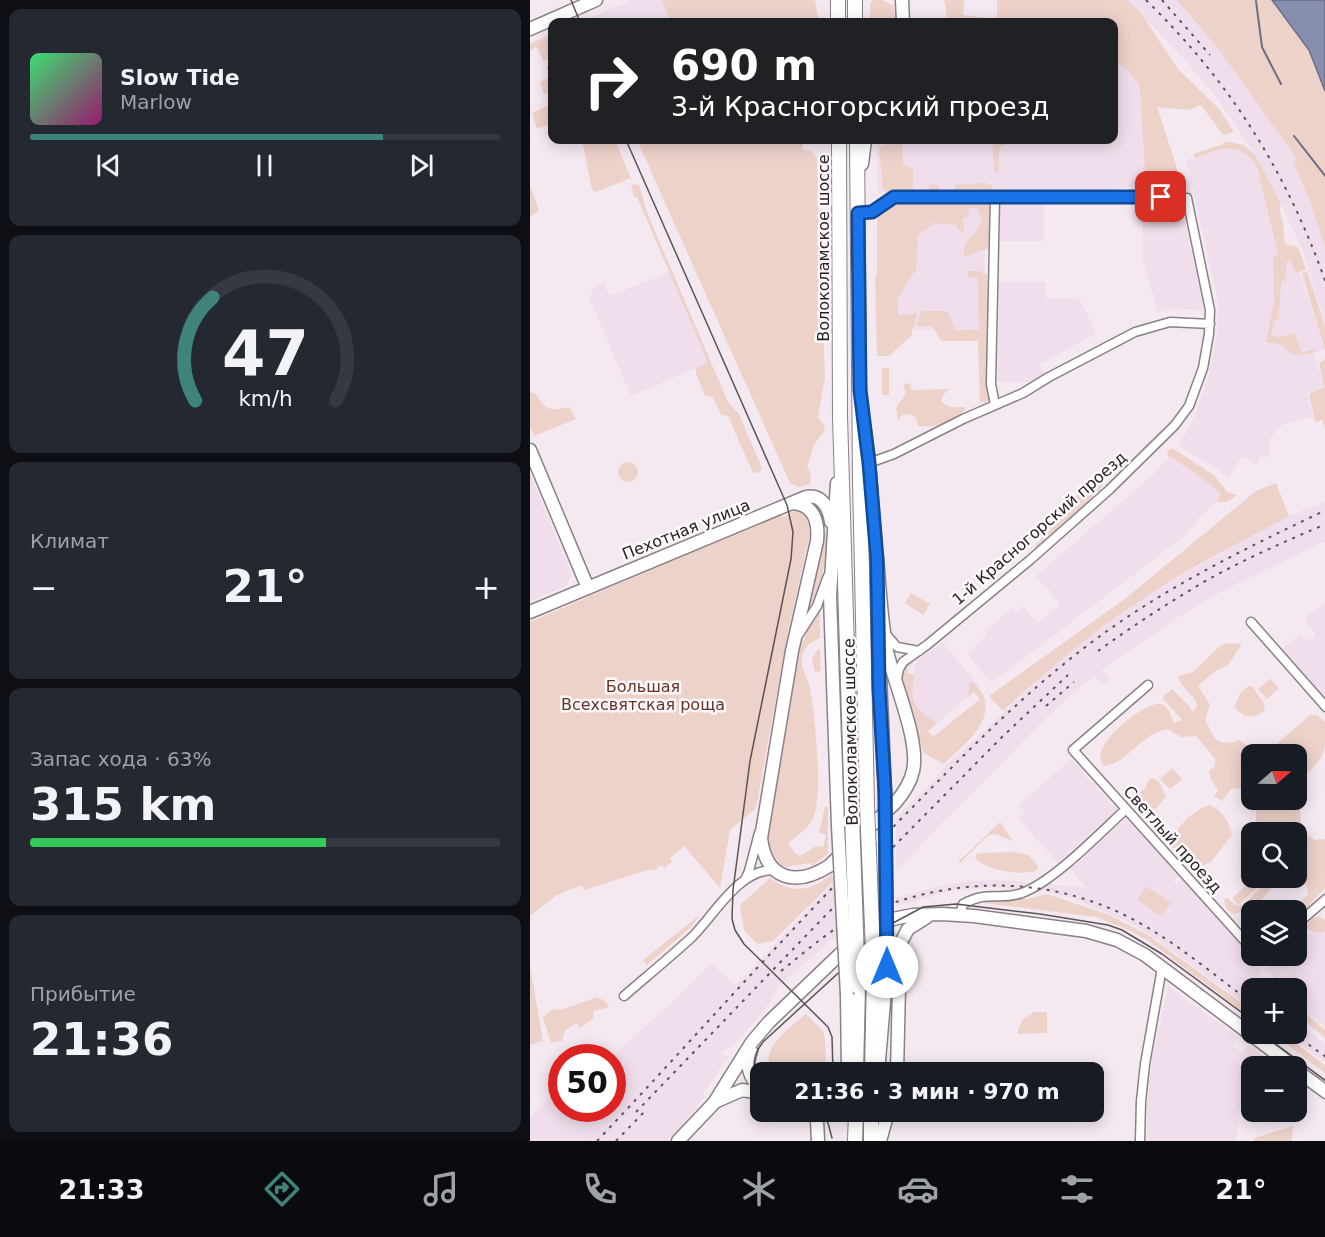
<!DOCTYPE html>
<html lang="ru">
<meta charset="utf-8">
<style>
:root{--surface:#171b24;--page:#242831;--text:#f1f3f6;--muted:#9ea1a6;--line:#363941;--accent:#3f847a}
body{margin:0;font-family:"DejaVu Sans",sans-serif;background:var(--page);color:var(--text);height:100vh;display:flex;flex-direction:column;font-size:22px;white-space:nowrap}
*{box-sizing:border-box;margin:0}
p{font-size:20px;color:var(--muted)}
.icon{flex:none;width:33px;height:33px;fill:none;stroke:currentColor;stroke-width:2;stroke-linecap:round;stroke-linejoin:round}
.map{position:relative;flex:1;overflow:hidden}
.panel{display:flex;flex-direction:column;gap:9px;padding:9px;background:#0d0f14;width:530px}
.panel>*{flex:none}
.guide{position:absolute;left:18px;top:18px;width:570px;height:126px;border-radius:12px;box-shadow:0 3px 15px #0003;background:#202124;color:#fff;overflow:hidden}
.needle{width:39px;rotate:70deg}
.tools{position:absolute;left:711px;top:744px;display:grid;gap:12px}
.tools a{display:grid;place-items:center;width:66px;height:66px;border-radius:12px;background:var(--surface);box-shadow:0 3px 15px #0003;font-size:30px}
.speed{position:absolute;left:18px;top:1044px;display:flex;gap:12px;font-size:30px;font-weight:700;text-align:center}
.speed>*{display:grid;place-content:center;width:78px;height:78px;border-radius:50%;background:var(--surface);box-shadow:0 3px 15px #0003;line-height:1}
.speed .limit{border:9px solid #d22;background:#fff;color:#111}
.pin{position:absolute;display:grid;place-items:center;width:51px;height:51px;color:#fff;margin:-26px;border-radius:12px;box-shadow:0 3px 9px #0006}
.me{position:absolute;width:66px;margin:-33px;rotate:0deg;stroke-linejoin:round;filter:drop-shadow(0 0 4px #0008)}
.turn{display:flex;align-items:center;gap:21px;height:126px;padding:0 24px;font-size:27px}
.turn .icon{width:78px;height:78px;stroke-width:2.5}
.turn b{display:block;font-size:42px;line-height:51px}
.big{font-size:45px;font-weight:600;line-height:1.1}
.panel .widget{flex:1;display:flex;flex-direction:column;justify-content:center;gap:9px;min-width:0;padding:0 21px;border-radius:12px;background:var(--page)}
.panel .dial{align-items:center;gap:0}
.dial svg{height:156px;overflow:visible;fill:none;stroke:var(--line);stroke-width:7;stroke-linecap:round;text-anchor:middle}
.dial text{fill:var(--text);stroke:none}
.song{display:flex;align-items:center;gap:18px}
.cover{width:72px;height:72px;border-radius:9px;background:linear-gradient(135deg,hsl(140 70% 55%),hsl(320 70% 35%))}
.played{height:6px;border-radius:3px;background:linear-gradient(90deg,var(--accent) 75%,var(--line) 75%)}
.keys{display:flex;justify-content:space-around;direction:ltr}
.heat{display:flex;justify-content:space-between;align-items:center;font-size:33px;direction:ltr}
.charge{height:9px;border-radius:4px;background:linear-gradient(90deg,#34c759 63%,var(--line) 0)}
.trip{position:absolute;left:220px;top:1062px;width:354px;height:60px;border-radius:12px;background:var(--surface);box-shadow:0 3px 15px #0003;font-weight:600;line-height:60px;text-align:center}
.menu{display:flex;height:96px;justify-content:space-around;align-items:center;background:#090b0e;color:var(--muted)}
.menu .icon{width:42px;height:42px}
.menu .selected{color:var(--accent)}
.menu b{font-size:27px;color:var(--text)}
main{display:flex;flex:1;min-height:0}
.map>svg:first-child{display:block}
.built{fill:#f1deec}
.green{fill:#edd2ca}
.water{fill:#888fae;stroke:#6b6e85;stroke-width:1.5}
.lines{fill:none;stroke-linecap:round;stroke-linejoin:round}
.stream{stroke:#6b6e85;stroke-width:2}
.street-casing{stroke:#8a8087;stroke-width:11}
.secondary-casing{stroke:#8a8087;stroke-width:15}
.primary-casing{stroke:#8a8087;stroke-width:16}
.street{stroke:#fff;stroke-width:8}
.secondary{stroke:#fff;stroke-width:12}
.primary{stroke:#fff;stroke-width:14}
.tram{stroke:#5a5458;stroke-width:1.5}
.rail{stroke:#5a5458;stroke-width:2;stroke-dasharray:3 6;stroke-linecap:butt}
.secondary-bridge-casing{stroke:#8a8087;stroke-width:15;stroke-linecap:butt}
.primary-bridge-casing{stroke:#8a8087;stroke-width:16;stroke-linecap:butt}
.secondary-bridge{stroke:#fff;stroke-width:12}
.primary-bridge{stroke:#fff;stroke-width:14}
.route-casing{stroke:#114b97;stroke-width:15}
.route{stroke:#1a73e8;stroke-width:10}
.labels{text-anchor:middle;stroke-width:5;stroke-linejoin:round;paint-order:stroke}
.street-label{font-size:16px;fill:#262225;stroke:#fef9fc}
.park-label{font-size:16px;fill:#663324;stroke:#fef9fc}
</style>
<main>
<section class="panel">
<div class="widget">
<div class="song"><i class="cover"></i><div><b>Slow Tide</b><p>Marlow</p></div></div>
<div class="played"></div>
<div class="keys"><svg class="icon" aria-label="previous" viewBox="0 0 24 24"><path d="M18 5L8 12l10 7zM5 5v14"/></svg><svg class="icon" aria-label="pause" viewBox="0 0 24 24"><path d="M8 5v14M16 5v14"/></svg><svg class="icon" aria-label="next" viewBox="0 0 24 24"><path d="M6 5l10 7-10 7zM19 5v14"/></svg></div>
</div>
<div class="widget dial"><svg viewBox="0 0 100 80">
<path d="M14 69A42 42 0 1 1 86 69"/>
<path d="M14 69A42 42 0 0 1 23 16" stroke="#3f847a"/>
<text x="50" y="56" font-size="32" font-weight="700">47</text>
<text x="50" y="72" font-size="11">km/h</text>
</svg></div>
<div class="widget"><p>Климат</p>
<div class="heat"><a>−</a><b class="big">21°</b><a>+</a></div>
</div>
<div class="widget"><p>Запас хода · 63%</p><b class="big">315 km</b><div class="charge"></div></div>
<div class="widget"><p>Прибытие</p><b class="big">21:36</b></div>
</section>
<div class="map">
<svg width="796" height="1141" viewBox="0 0 796 1141">
<rect width="100%" height="100%" fill="#f5e9f1"/>
<path class="built" d="M101,0H131L141,22H56L55,21Z
M597,0H647L690,51L768,159L763,163L780,201L795,247V323L773,252L749,199L726,156L687,98L649,53Z
M584,44L627,107L646,165L651,191L614,190L613,185L590,189L456,194H348L346,140H584Z
M699,147L719,154L727,165L748,255L763,253L795,350L785,353L794,386L777,394L783,417L751,425L741,438L738,457H731L727,465L712,456L699,477L648,445L664,418L679,375L687,332L688,301L656,160Z
M364,201L456,202L454,330L355,329L357,207Z
M612,201L651,204L674,311L643,308L628,313L613,261Z
M473,202H514V241H470V204Z
M139,272L178,363L101,396L63,306L59,301L63,288L74,283L80,296Z
M469,282H515L516,299H547L552,303L566,334L509,364L514,374L501,384L500,382H468Z
M640,456L684,487L691,495L652,538L461,683L437,653L457,635L455,631L483,607L487,611L493,606L508,623L530,604L506,576L625,473Z
M0,474L42,575L36,586L0,601Z
M795,502V541L689,593L644,620L572,670L580,680L573,685L565,676L549,688L517,717L366,871V818L405,779L413,768L528,662L608,601L653,574L759,516Z
M795,603V701L749,651L771,634L778,642L786,635L774,618Z
M413,643L450,687L407,723L388,711L382,689L386,660Z
M541,759L587,810L528,863L488,818L495,812L489,805Z
M594,820H598L649,876L644,880L646,884L652,879L732,968L724,988H722L721,1008L617,933L602,924L544,899L518,892L463,887L421,891L366,906V898L401,888L438,881L476,880L557,888L540,869Z
M307,879L311,936L302,939L250,985L237,1007L204,1045L190,1053L199,1057L172,1095L174,1097L155,1123L137,1141H0V1117L31,1087L32,1108H82V1058L62,1057L74,1046L84,1055L156,989L181,963L205,986Z
M789,927L795,934V1028L767,1002L766,988H754L735,968L749,956H766L767,941L775,933L779,936Z
M638,986L708,1037L702,1044L708,1049L707,1051L711,1054L719,1046L736,1059L733,1066H722L721,1094L710,1106L706,1141H617V1101L621,1066Z
M767,1021L795,1044V1062L756,1034H766Z"/>
<path class="green" d="M131,0H285L289,22H141Z
M343,0H352L363,5L366,22H340V3Z
M414,0H434L433,15L457,18L461,22H418Z
M467,0H597L611,13L648,69L690,110L704,132L693,135L671,105L658,110L627,107L646,165L651,191L616,190L610,86L599,72L584,60V22H472L467,20Z
M647,0H795V247L780,201L763,163L767,159L690,51Z
M22,34V58L13,61L8,49L5,47L0,51V44Z
M22,65V91L14,94L10,82L20,77L16,67Z
M22,104V123L7,129L2,113Z
M52,140H85L101,178L66,192L62,190Z
M107,140H273L272,150L281,151L287,158L295,378L288,417L295,426C294,435 290,436 285,443C281,449 282,457 277,466L281,475L280,484L269,487L260,483Z
M462,140H475L476,144L471,146L469,154V171L465,174Z
M695,141L714,145L726,156L751,203L750,212L753,223L755,244L768,247L776,269L768,273L763,269L761,261L759,260L756,264V277L751,282L749,318L744,321L741,335C750,340 756,335 765,333L771,353L785,349L784,353L768,355L760,353L752,345L736,342L744,302L743,256L748,255L727,166C707,139 692,149 665,158L663,154L693,144Z
M372,144L373,165L383,168V189L362,192L356,191L353,187L349,149L354,145Z
M454,183L463,186L459,248L434,257L435,244L445,233L452,221L447,208H439L438,217L433,218L434,234L425,225L405,223L388,235L386,269L368,298V315L387,314L381,336L359,356H347L345,277L347,273V215L368,200H395L400,184L408,185L410,192L425,191V185Z
M104,184L109,185L118,215L198,402L209,414L232,468L229,472L223,473L198,416L191,415L183,397L175,395L166,374V368L178,363L107,197H104L101,186Z
M0,185L9,211L0,217Z
M436,271H449L457,274L460,399L455,403L450,401L448,341H411L402,326H387L391,311H418L425,330H449L448,278L439,277Z
M777,271L795,326V351L772,273Z
M795,359V429L792,420L785,422L779,394L794,387L789,363Z
M352,368H359V395H352Z
M380,383L381,390L419,389L413,395L411,401L419,407H436C429,423 403,428 388,426L386,418L380,414L372,415L368,421L366,408L376,393L373,385Z
M0,392L5,393C17,411 19,411 39,407L46,419L4,436L0,426Z
M640,449H644L685,476L697,492L707,495C700,501 696,504 686,501L691,495L684,487L640,456L638,458L637,452Z
M88 472a10 10 0 1 1 20 0a10 10 0 1 1-20 0Z
M564,483L573,486L552,508L505,549L504,547L521,529L522,520L525,512Z
M746,483L759,516C708,544 655,569 608,602C559,635 516,672 473,711L459,696L596,598L726,491Z
M279,502L286,503C302,517 296,568 289,586C286,596 282,604 277,612L294,532L291,518Z
M263,511C277,510 279,523 280,534L260,622L226,808L200,830L190,888L154,846L140,858L142,861L135,868L131,865L124,871L121,869L54,890L52,885L27,895L0,916V622L247,515L254,517Z
M381,593L400,604L393,615L375,603Z
M290,611V638C280,643 274,646 272,657C270,668 278,678 280,688C285,714 294,801 282,821C276,830 267,836 258,843L265,853L270,856L286,846L293,847L296,835L289,833L295,806L298,807V854L282,866L281,863L254,867C242,856 237,847 238,831L270,648L277,631Z
M698,643L712,644L698,665L685,671L668,686L680,705L675,720C685,740 687,747 710,740L721,749L724,754H722V800H760L769,802L772,832L785,840L795,839V888L767,918L766,910H763L778,894L777,887L767,867L776,856L767,849L766,832H731L726,825V806L709,788L701,789L692,801L684,796L688,790L680,778L679,771L685,766V759L666,736L651,737L638,729C611,733 599,763 574,766C555,746 618,700 631,704C639,706 641,716 644,723L652,720L633,699L634,695L642,689L660,707L662,712L667,706C665,693 650,689 648,676L663,672L690,646Z
M288,649L290,650L291,671L285,672L282,658Z
M379,662L383,663L377,668L378,673L384,675C380,703 384,708 407,723L398,731L403,737L450,699L444,692L438,697L439,683L442,682C446,686 453,692 454,697C463,725 431,747 414,764L395,754L393,751L372,680L371,673H374L375,665Z
M740,679L749,688L737,699L728,689Z
M718,686H722L735,705L733,712C719,720 715,717 704,707L710,694Z
M780,715H787L795,722C796,752 796,757 774,776L767,773L766,754H746L745,745Z
M642,768L652,779L640,789L630,779Z
M623,778L629,782L636,796L627,808L615,812C609,808 601,804 602,796L615,789L619,779Z
M680,805C691,810 700,822 702,835L681,862L667,868L658,857L639,845C643,830 665,808 680,805Z
M470,822L483,841L465,834L457,836L430,863L428,862Z
M485,852L499,855L508,866L507,870C495,877 452,870 445,857L447,854L450,853Z
M302,874L303,882L243,941L227,944L214,930L210,905L240,878C263,894 280,892 302,874Z
M725,878L731,884L708,905L702,898Z
M730,878H743L744,885C736,898 698,933 694,899L698,898L705,905L713,906L734,884Z
M616,886L641,903L631,916L607,900Z
M517,894L579,915L618,935L721,1010V1018L617,940L594,928L566,917L453,903L459,898L498,899Z
M171,914L160,928L117,965L113,960Z
M789,916L795,920V932H785L775,928L782,919Z
M0,966L13,1041L0,1045Z
M67,997L75,1001L79,1007L64,1011L63,1019L50,1028L47,1023L35,1030L32,1041L21,1043L13,1018L21,1010L34,1009Z
M767,1006L795,1030V1038L767,1014Z
M504,1012H517V1033L487,1034L492,1020Z
M276,1014L293,1031L295,1039L296,1072H241C230,1046 259,1029 276,1014Z
M743,1034H753L795,1065V1073Z
M763,1126L762,1141H724V1138Z"/>
<path class="water" d="M742,0H795V91L779,50Z"/>
<g class="lines">
<path class="stream" d="M726,1L732,47L751,84
M764,136L796,177"/>
<g class="street-casing">
<path id="street" d="M328,213L342,212L364,197L657,198L680,310L679,334L673,368L659,406L645,425L579,490L500,560L397,645L373,662L369,669L367,679
M465,405L461,384L465,197
M339,463L364,454L433,419L493,393L519,377L605,332L640,322L680,324
M721,622L796,707
M355,633L367,647L389,651
M269,634L287,606L298,576
M618,685L543,750L722,949
M215,880L219,871L229,833
M430,914L433,904C458,890 470,901 492,893C523,882 570,833 596,809
M766,925L796,899
M94,996C116,977 139,958 161,938C184,916 209,868 245,870
M610,1141L611,1101L615,1064L632,968"/>
</g>
<g class="secondary-casing">
<path id="secondary" d="M372,0L373,22
M0,29L66,0
M332,164L335,140
M334,425L339,463L347,566
M0,450L58,588
M307,483L300,596L308,826
M262,503C284,504 289,522 287,541L262,651L231,838C236,880 266,887 299,866L365,803C373,794 380,784 383,771C390,741 364,683 357,651C351,621 350,589 347,559
M0,612L276,497C292,494 299,508 301,522
M348,629L355,792
M317,995L318,1072
M221,1051C215,1067 220,1078 231,1089
M766,1070L796,1092
M348,1072L357,967
M367,1072L370,944L378,929L397,917
M187,1101L212,1090L231,1093
M280,1112L287,1120L288,1141
M148,1141L184,1103L222,1042L239,1022L309,955L343,927L363,919L383,915L412,914L444,916L556,931L587,940L615,955L763,1066
M350,1141L358,1112"/>
</g>
<g class="primary-casing">
<path id="primary" d="M308,0V22
M325,22V0
M309,140L310,416L322,816
M327,140L330,480L337,805
M326,1072L328,987
M342,1072L344,976
M325,1141L326,1112
M341,1141V1112"/>
</g>
<use href="#street" class="street"/>
<use href="#secondary" class="secondary"/>
<use href="#primary" class="primary"/>
<path class="tram" d="M41,0L50,22
M96,140L257,505L263,532L261,559L220,761L203,890L202,919L205,930L214,944L298,1027L302,1037L303,1072
M732,1034L796,1081
M231,1083C221,1068 222,1055 234,1041L363,923L393,907L426,904L510,914L578,925L592,930L632,954L722,1020
M290,1112L298,1123L302,1138"/>
<path class="rail" d="M616,0C701,83 756,171 796,283
M632,0L680,55
M568,651C604,625 641,601 679,579C717,558 756,541 796,524
M516,706L544,682
M251,971C275,952 297,932 325,917C341,909 359,904 376,899C453,876 535,882 606,921C647,943 684,975 722,1003
M764,1034L796,1057
M106,1112L294,917L472,737L538,675
M67,1141C141,1063 212,983 286,905C313,876 342,849 369,821C430,759 491,695 562,642C634,588 714,549 796,510
M86,1141L117,1109"/>
<g class="secondary-bridge-casing">
<path id="secondary-bridge" d="M355,792L357,967
M308,826L317,995"/>
</g>
<g class="primary-bridge-casing">
<path id="primary-bridge" d="M337,805L344,976
M322,816L328,987"/>
</g>
<use href="#secondary-bridge" class="secondary-bridge"/>
<use href="#primary-bridge" class="primary-bridge"/>
</g>
<g class="lines">
<g class="route-casing">
<path id="route" d="M357,967L355,792L349,688L347,559L339,463L330,390L328,213L342,212L364,197H631"/>
</g>
<use href="#route" class="route"/>
</g>
<g class="labels">
<g class="street-label">
<text transform="translate(293 248) rotate(-90)" y="6">Волоколамское шоссе</text>
<text transform="translate(509 528) rotate(-41)" y="6">1-й Красногорский проезд</text>
<text transform="translate(156 529) rotate(-22)" y="6">Пехотная улица</text>
<text transform="translate(320 732) rotate(-91)" y="6">Волоколамское шоссе</text>
<text transform="translate(643 839) rotate(48)" y="6">Светлый проезд</text>
</g>
<g class="park-label">
<text x="113" y="692">Большая<tspan x="113" dy="18">Всехсвятская роща</tspan></text>
</g>
</g>
</svg>
<div class="tools">
<a><svg class="needle" viewBox="-14 -14 28 28"><path d="M0-13l5 13h-10z" fill="#e53935"/><path d="M0 13l5-13h-10z" fill="#9ea1a6"/></svg></a>
<a><svg class="icon" aria-label="search" viewBox="0 0 24 24"><circle cx="10" cy="10" r="6"/><path d="M15 15l6 6"/></svg></a>
<a><svg class="icon" aria-label="layers" viewBox="0 0 24 24"><path d="M12 4l9 5-9 5-9-5zM3 14l9 5 9-5"/></svg></a>
<a>+</a>
<a>−</a>
</div>
<div class="speed"><div class="limit">50</div></div>
<div class="pin" style="left:631px;top:197px;background:#d93025"><svg class="icon" aria-label="arrive" viewBox="0 0 24 24"><path d="M6 21V4h12l-3 4 3 4H6"/></svg></div>
<svg class="me" style="left:357px;top:967px" viewBox="-20 -20 40 40"><circle r="19" fill="#fff"/><path d="M0-13L10 11 0 6-10 11z" fill="#1a73e8"/></svg>
<div class="trip">21:36 · 3 мин · 970 m</div>
<div class="guide">
<div class="turn"><svg class="icon" aria-label="right" viewBox="0 0 24 24"><path d="M7 20v-9h11M14 6l5 5-5 5"/></svg><div><b>690 m</b>3-й Красногорский проезд</div></div>
</div>
</div>
</main>
<nav class="menu">
<b>21:33</b>
<svg class="icon selected" aria-label="directions" viewBox="0 0 24 24"><path d="M12 3l9 9-9 9-9-9zM9 14v-3h6M13 9l2 2-2 2"/></svg>
<svg class="icon" aria-label="music" viewBox="0 0 24 24"><path d="M9 18V5l10-2v13"/><circle cx="6" cy="18" r="3"/><circle cx="16" cy="16" r="3"/></svg>
<svg class="icon" aria-label="phone" viewBox="0 0 24 24"><path d="M5 4h4l2 5-3 2q2 4 5 5l2-3 5 2v4C11 20 4 13 5 4z"/></svg>
<svg class="icon" aria-label="climate" viewBox="0 0 24 24"><path d="M12 3v18M4 7l16 10M4 17L20 7"/></svg>
<svg class="icon" aria-label="car" viewBox="0 0 24 24"><path d="M5 17H2v-5l4-1 3-4h7l3 4 3 1v5h-3M9 17h6M6 11h13"/><circle cx="7" cy="17" r="2"/><circle cx="17" cy="17" r="2"/></svg>
<svg class="icon" aria-label="filters" viewBox="0 0 24 24"><path d="M4 7h16M4 17h16"/><circle cx="9" cy="7" r="2"/><circle cx="15" cy="17" r="2"/></svg>
<b>21°</b>
</nav>
